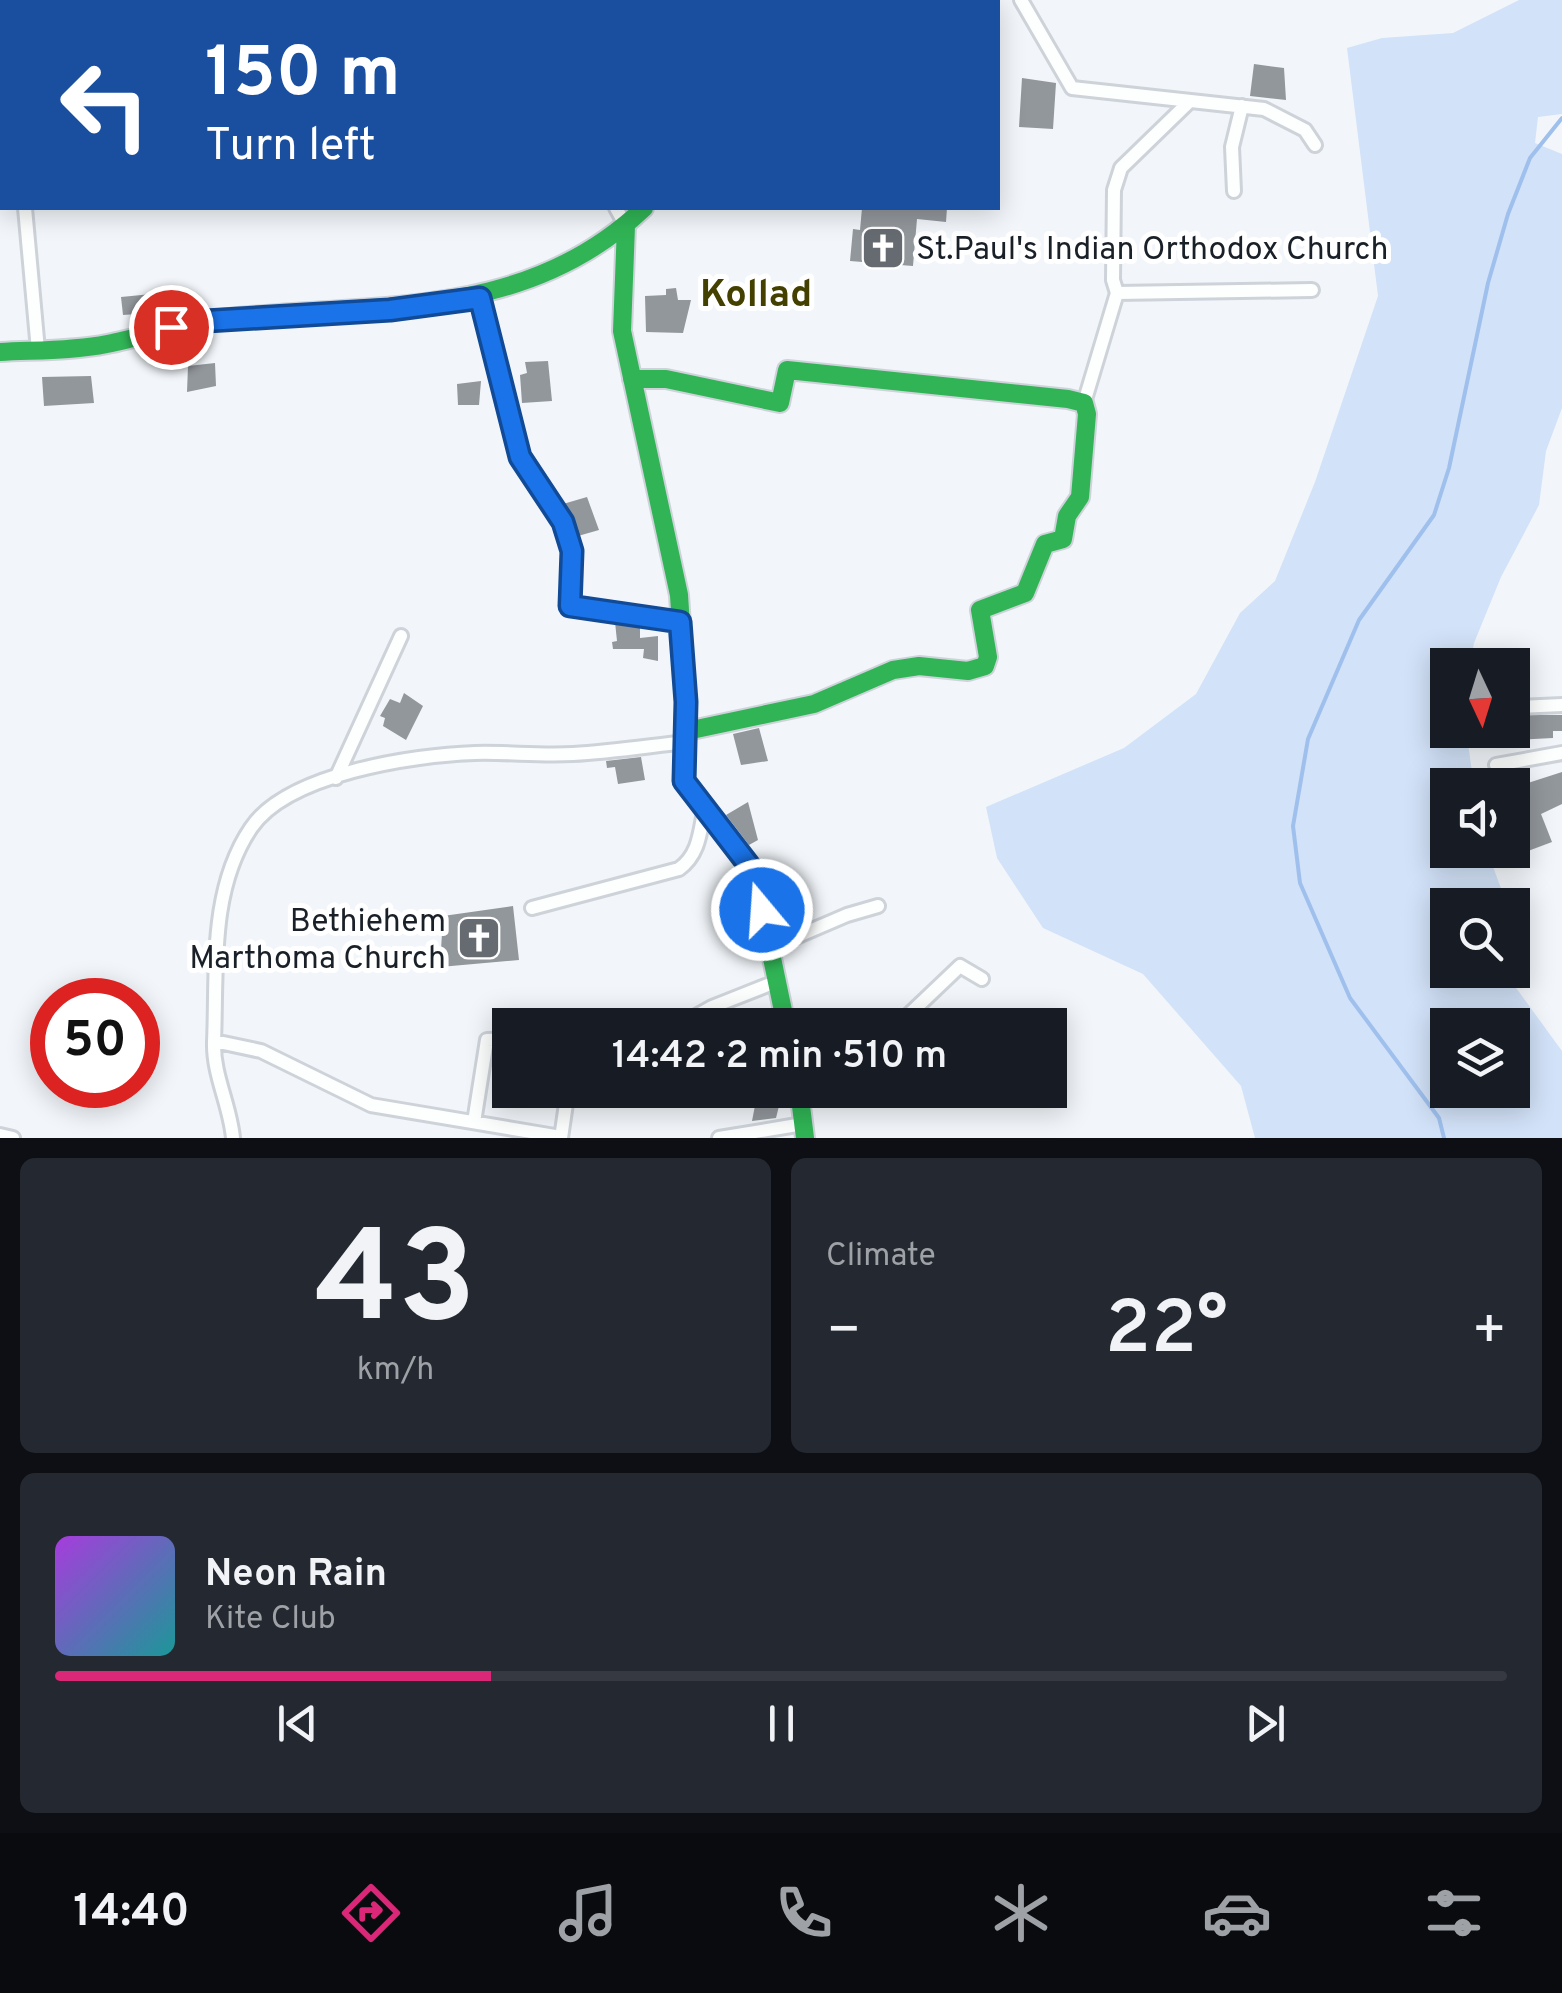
<!DOCTYPE html>
<meta charset="utf-8">
<style>
:root{--surface:#171b24;--page:#242831;--text:#f1f3f6;--muted:#9ea1a6;--line:#363941;--accent:#db2777}
body{margin:0;font-family:Overpass,sans-serif;background:var(--page);color:var(--text);height:100vh;display:flex;flex-direction:column;font-size:38px;white-space:nowrap}
*{box-sizing:border-box;margin:0}
p{font-size:32px;color:var(--muted)}
.icon{flex:none;width:55px;height:55px;fill:none;stroke:currentColor;stroke-width:2;stroke-linecap:round;stroke-linejoin:round}
.map{position:relative;height:1138px;overflow:hidden}
.panel{display:flex;flex-direction:column;gap:20px;padding:20px;background:#0d0f14;flex:1}
.panel>*{flex:none}
.hud{position:absolute;left:0px;top:0px;width:1000px;height:210px;box-shadow:0 5px 25px #0003;background:#1a4fa0;color:#fff;overflow:hidden}
.needle{width:65px;rotate:176deg}
.fabs{position:absolute;left:1430px;top:648px;display:grid;gap:20px}
.fabs a{display:grid;place-items:center;width:100px;height:100px;border-radius:0px;background:var(--surface);box-shadow:0 5px 25px #0003;font-size:50px}
.speed{position:absolute;left:30px;top:978px;display:flex;gap:20px;font-size:50px;font-weight:700;text-align:center}
.speed>*{display:grid;place-content:center;width:130px;height:130px;border-radius:50%;background:var(--surface);box-shadow:0 5px 25px #0003;line-height:1}
.speed .limit{border:15px solid #d22;background:#fff;color:#111}
.pin{position:absolute;display:grid;place-items:center;width:85px;height:85px;color:#fff;margin:-42px;border:5px solid #fff;border-radius:50%;box-shadow:0 2px 10px #0007}
.me{position:absolute;width:110px;margin:-55px;rotate:342deg;stroke-linejoin:round;filter:drop-shadow(0 0 8px #0008)}
.turn{display:flex;align-items:center;gap:35px;height:210px;padding:0 40px;font-size:45px}
.turn .icon{width:130px;height:130px;stroke-width:2.5}
.turn b{display:block;font-size:70px;line-height:85px}
.big{font-size:75px;font-weight:600;line-height:1.1}
.panel .tile{flex:1;display:flex;flex-direction:column;justify-content:center;gap:15px;min-width:0;padding:0 35px;border-radius:15px;background:var(--page)}
.panel .dial{align-items:center;gap:0}
.dial b{font-size:130px;line-height:1}
.song{display:flex;align-items:center;gap:30px}
.cover{width:120px;height:120px;border-radius:15px;background:linear-gradient(135deg,hsl(280 70% 55%),hsl(180 70% 35%))}
.played{height:10px;border-radius:5px;background:linear-gradient(90deg,var(--accent) 30%,var(--line) 30%)}
.keys{display:flex;justify-content:space-around;direction:ltr}
.heat{display:flex;justify-content:space-between;align-items:center;font-size:55px;direction:ltr}
.panel .tiles{flex:1;display:grid;gap:20px;grid-template-columns:1fr 1fr}
.tile:last-child{grid-column:span 2}
.trip{position:absolute;left:492px;top:1008px;width:575px;height:100px;border-radius:0px;background:var(--surface);box-shadow:0 5px 25px #0003;font-weight:600;line-height:100px;text-align:center}
.dock{display:flex;height:160px;justify-content:space-around;align-items:center;background:#090b0e;color:var(--muted)}
.dock .icon{width:70px;height:70px}
.dock .selected{color:var(--accent)}
.dock b{font-size:45px;color:var(--text)}
.map>svg:first-child{display:block}
.green{fill:#d2e2f8;fill-rule:evenodd}
.lines{fill:none;stroke-linecap:round;stroke-linejoin:round}
.stream{stroke:#9fc0ed;stroke-width:4}
.building{fill:#92979c}
.street-casing{stroke:#ced3da;stroke-width:18}
.fast-casing{stroke:#ced3da;stroke-width:22}
.street{stroke:#fdfefe;stroke-width:12}
.fast{stroke:#30b455;stroke-width:18}
.route-casing{stroke:#114b97;stroke-width:25}
.route{stroke:#1a73e8;stroke-width:18}
.labels{text-anchor:middle;stroke-width:10;stroke-linejoin:round;paint-order:stroke}
.poi-label{font-size:32px;fill:#1a2028;stroke:#fff;text-anchor:start}
.quarter-label{font-size:38px;font-weight:bold;fill:#444000;stroke:#fff}
</style>
<div class="map">
<svg width="1562" height="1138" viewBox="0 0 1562 1138">
<rect width="100%" height="100%" fill="#f2f6fa"/>
<path class="green" d="M1519,0H1562V114L1538,117L1535,143L1562,154V408L1546,451L1539,505L1501,577L1474,643L1470,665H1448V730H1466L1474,785H1448V850H1487L1507,905H1448V970H1503L1562,1051V1138H1255L1241,1086L1143,974L1043,928L997,858L986,807L1124,748L1196,694L1240,613L1275,581L1315,482L1378,296L1347,48L1382,38L1453,33ZM1448,1025H1512V1090H1448Z"/>
<g class="lines">
<path class="stream" d="M1444,1138L1439,1118L1350,998L1300,883L1293,826L1308,739L1359,620L1434,515L1449,468L1488,283L1508,214L1530,158L1562,118"/>
</g>
<path class="building" d="M1254,64L1284,68L1286,100L1250,96Z
M1022,78L1056,83L1053,129L1019,127Z
M862,208H947L946,222L917,219L913,266L850,261L853,229L860,230Z
M676,288L678,300H691L683,333L646,332L645,296L666,295V289Z
M162,293L165,312L123,315L121,297Z
M548,361L552,401L522,403L520,375L527,373L525,362Z
M215,363L216,386L187,392L188,366Z
M91,376L94,403L44,406L42,377Z
M481,381L479,405H458L457,384Z
M587,497L599,530L578,536L563,504Z
M615,622L640,625V638L658,636V661L643,658L644,649H613L612,642L617,641Z
M404,693L423,706L406,740L383,726L385,718L380,716L390,699L400,703Z
M1514,715H1562V731H1553V738L1512,740Z
M759,728L768,761L741,765L733,734Z
M641,757L645,780L618,784L615,767L607,768L606,761Z
M1562,772V804L1541,814L1552,842L1523,853L1512,824V788Z
M748,802L758,840L749,845L726,815Z
M513,906L519,960L440,967L443,916Z
M758,1090H783L776,1118L752,1121Z"/>
<g class="lines">
<g class="street-casing">
<path id="street" d="M857,0V2
M1021,0L1072,88L1264,109L1305,130L1315,145
M582,2V0
M1234,191L1232,147L1242,106
M25,208L38,350
M616,208L626,226
M1117,293L1312,290
M480,298L520,457L563,522L572,551L570,606L681,621
M1084,403L1117,293L1113,280L1114,190L1121,168L1190,101
M1520,707L1562,705
M1496,765L1562,753
M336,778L401,636
M532,908L679,869C700,854 700,830 705,807
M770,948L847,915L878,906
M680,1025L712,1007L778,981
M898,1025L960,966L982,979
M214,1041L261,1051L371,1105L561,1137
M474,1122L487,1040L510,1039
M0,1135L13,1138
M233,1138C230,1105 213,1075 214,1042C217,971 209,890 251,828C287,774 413,755 475,753C507,752 540,756 573,754C611,752 649,746 686,742
M561,1138L568,1090
M719,1138L803,1124"/>
</g>
<g class="fast-casing">
<path id="fast" d="M914,2L918,0
M626,226L622,331L679,595L686,702L684,781L754,872L786,1025
M0,352C35,350 72,351 107,344C139,338 170,326 203,321C359,300 518,328 644,208
M632,379H666L780,403L787,370L1068,399L1084,403L1087,414L1080,497L1067,516L1063,539L1045,544L1025,593L980,610L988,657L985,666L968,671L919,666L893,670L814,704L687,731
M799,1090L805,1138"/>
</g>
<use href="#street" class="street"/>
<use href="#fast" class="fast"/>
</g>
<g class="lines">
<g class="route-casing">
<path id="route" d="M171,327L206,321L390,310L480,298L520,457L563,522L572,551L570,606L680,622L686,702L684,781L754,872L762,910"/>
</g>
<use href="#route" class="route"/>
</g>
<defs>
<g id="church-square" transform="scale(2.25)"><rect x="-9" y="-9" width="18" height="18" rx="4" fill="#666b72" stroke="#fff"/><path d="M-1.2-6h2.4v3.5h3.3v2.4h-3.3V6h-2.4V-.1h-3.3v-2.4h3.3Z" fill="#fff"/></g>
</defs>
<g fill-rule="evenodd">
<use href="#church-square" x="883" y="248"/>
<use href="#church-square" x="479" y="938"/>
</g>
<g class="labels">
<g class="poi-label">
<text x="916" y="259">St.Paul's Indian Orthodox Church</text>
<text x="446" y="931" text-anchor="end">Bethiehem<tspan x="446" dy="37">Marthoma Church</tspan></text>
</g>
<g class="quarter-label">
<text x="756" y="306">Kollad</text>
</g>
</g>
</svg>
<div class="fabs">
<a><svg class="needle" viewBox="-14 -14 28 28"><path d="M0-13l5 13h-10z" fill="#e53935"/><path d="M0 13l5-13h-10z" fill="#9ea1a6"/></svg></a>
<a><svg class="icon" aria-label="sound" viewBox="0 0 24 24"><path d="M4 9h4l5-4v14l-5-4H4zM17 9q2 3 0 6"/></svg></a>
<a><svg class="icon" aria-label="search" viewBox="0 0 24 24"><circle cx="10" cy="10" r="6"/><path d="M15 15l6 6"/></svg></a>
<a><svg class="icon" aria-label="layers" viewBox="0 0 24 24"><path d="M12 4l9 5-9 5-9-5zM3 14l9 5 9-5"/></svg></a>
</div>
<div class="speed"><div class="limit">50</div></div>
<div class="pin" style="left:171px;top:327px;background:#d93025"><svg class="icon" aria-label="arrive" viewBox="0 0 24 24"><path d="M6 21V4h12l-3 4 3 4H6"/></svg></div>
<svg class="me" style="left:762px;top:910px" viewBox="-20 -20 40 40"><circle r="17" fill="#1a73e8" stroke="#fff" stroke-width="3"/><path d="M0-11L8 9 0 5-8 9z" fill="#fff"/></svg>
<div class="trip">14:42 · 2 min · 510 m</div>
<div class="hud">
<div class="turn"><svg class="icon" aria-label="left" viewBox="0 0 24 24"><path d="M17 20v-9H6M10 6l-5 5 5 5"/></svg><div><b>150 m</b>Turn left</div></div>
</div>
</div>
<section class="panel">
<div class="tiles">
<div class="tile dial"><b>43</b><p>km/h</p></div>
<div class="tile"><p>Climate</p>
<div class="heat"><a>−</a><b class="big">22°</b><a>+</a></div>
</div>
<div class="tile">
<div class="song"><i class="cover"></i><div><b>Neon Rain</b><p>Kite Club</p></div></div>
<div class="played"></div>
<div class="keys"><svg class="icon" aria-label="previous" viewBox="0 0 24 24"><path d="M18 5L8 12l10 7zM5 5v14"/></svg><svg class="icon" aria-label="pause" viewBox="0 0 24 24"><path d="M8 5v14M16 5v14"/></svg><svg class="icon" aria-label="next" viewBox="0 0 24 24"><path d="M6 5l10 7-10 7zM19 5v14"/></svg></div>
</div>
</div>
</section>
<nav class="dock">
<b>14:40</b>
<svg class="icon selected" aria-label="directions" viewBox="0 0 24 24"><path d="M12 3l9 9-9 9-9-9zM9 14v-3h6M13 9l2 2-2 2"/></svg>
<svg class="icon" aria-label="music" viewBox="0 0 24 24"><path d="M9 18V5l10-2v13"/><circle cx="6" cy="18" r="3"/><circle cx="16" cy="16" r="3"/></svg>
<svg class="icon" aria-label="phone" viewBox="0 0 24 24"><path d="M5 4h4l2 5-3 2q2 4 5 5l2-3 5 2v4C11 20 4 13 5 4z"/></svg>
<svg class="icon" aria-label="climate" viewBox="0 0 24 24"><path d="M12 3v18M4 7l16 10M4 17L20 7"/></svg>
<svg class="icon" aria-label="car" viewBox="0 0 24 24"><path d="M5 17H2v-5l4-1 3-4h7l3 4 3 1v5h-3M9 17h6M6 11h13"/><circle cx="7" cy="17" r="2"/><circle cx="17" cy="17" r="2"/></svg>
<svg class="icon" aria-label="filters" viewBox="0 0 24 24"><path d="M4 7h16M4 17h16"/><circle cx="9" cy="7" r="2"/><circle cx="15" cy="17" r="2"/></svg>
</nav>
